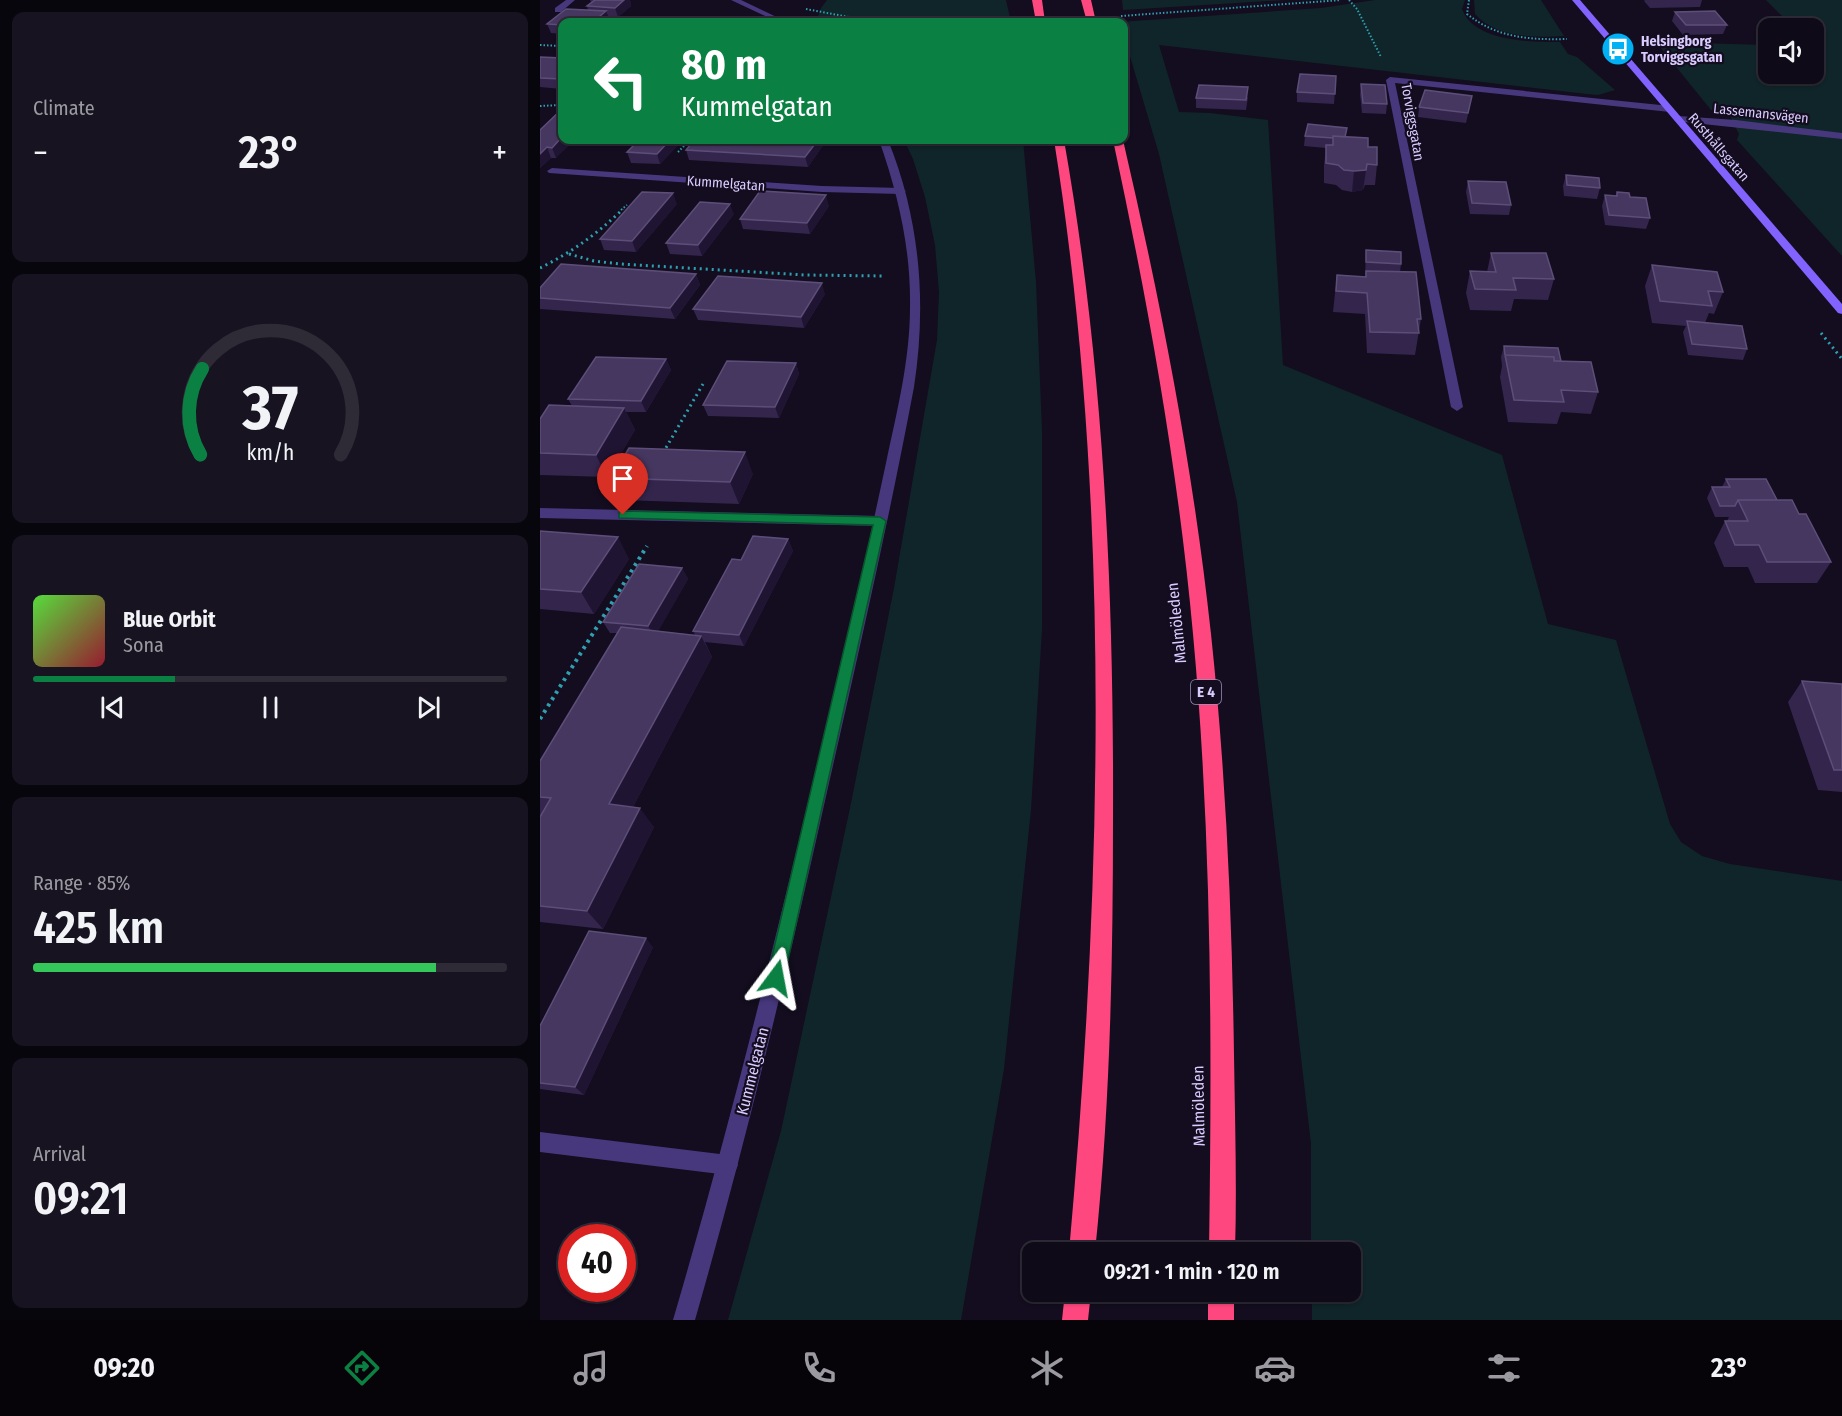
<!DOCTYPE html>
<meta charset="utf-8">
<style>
:root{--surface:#0e0a17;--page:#171320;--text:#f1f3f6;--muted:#9b9aa1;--line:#2e2b36;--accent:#0b8043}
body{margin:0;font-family:"Fira Sans Condensed",sans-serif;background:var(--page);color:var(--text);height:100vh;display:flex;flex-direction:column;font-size:22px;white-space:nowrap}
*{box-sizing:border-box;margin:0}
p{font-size:20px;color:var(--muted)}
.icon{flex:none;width:33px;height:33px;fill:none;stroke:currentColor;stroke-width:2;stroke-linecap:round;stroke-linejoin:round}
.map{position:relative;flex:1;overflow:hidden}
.panel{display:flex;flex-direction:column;gap:12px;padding:12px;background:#08060d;width:540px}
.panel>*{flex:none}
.hud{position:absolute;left:18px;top:18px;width:570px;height:126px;border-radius:12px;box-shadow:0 2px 4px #0004,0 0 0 2px var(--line);background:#0b8043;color:#fff;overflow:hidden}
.controls{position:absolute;left:1218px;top:18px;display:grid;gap:12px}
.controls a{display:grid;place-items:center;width:66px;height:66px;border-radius:12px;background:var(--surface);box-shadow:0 2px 4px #0004,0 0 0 2px var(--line);font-size:30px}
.speed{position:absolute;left:18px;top:1224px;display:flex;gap:12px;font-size:30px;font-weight:700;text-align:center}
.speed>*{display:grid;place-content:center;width:78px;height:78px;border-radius:50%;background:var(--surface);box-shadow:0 2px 4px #0004,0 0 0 2px var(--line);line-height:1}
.speed .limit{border:9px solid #d22;background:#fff;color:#111}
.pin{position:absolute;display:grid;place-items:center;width:51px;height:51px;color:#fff;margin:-62px -26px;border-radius:50% 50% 50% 0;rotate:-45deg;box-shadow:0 0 6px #0007}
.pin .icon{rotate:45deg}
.me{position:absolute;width:66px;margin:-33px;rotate:13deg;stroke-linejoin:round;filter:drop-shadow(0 0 4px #0008)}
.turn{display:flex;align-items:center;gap:21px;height:126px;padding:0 24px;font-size:27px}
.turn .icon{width:78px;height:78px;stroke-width:2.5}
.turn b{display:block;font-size:42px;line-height:51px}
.big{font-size:45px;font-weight:600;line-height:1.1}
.panel .tile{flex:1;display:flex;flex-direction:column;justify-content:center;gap:9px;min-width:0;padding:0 21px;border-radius:12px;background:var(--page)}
.panel .dial{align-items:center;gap:0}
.dial svg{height:156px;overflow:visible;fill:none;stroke:var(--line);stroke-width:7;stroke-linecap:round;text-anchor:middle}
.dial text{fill:var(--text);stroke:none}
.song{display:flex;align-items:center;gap:18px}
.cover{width:72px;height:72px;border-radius:9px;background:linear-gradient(135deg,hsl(110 70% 55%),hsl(350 70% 35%))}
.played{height:6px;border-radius:3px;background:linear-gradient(90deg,var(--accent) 30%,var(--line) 30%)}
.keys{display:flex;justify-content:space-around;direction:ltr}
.heat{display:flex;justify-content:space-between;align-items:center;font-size:33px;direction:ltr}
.charge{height:9px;border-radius:4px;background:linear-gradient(90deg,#34c759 85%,var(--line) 0)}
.trip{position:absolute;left:482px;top:1242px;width:339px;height:60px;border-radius:12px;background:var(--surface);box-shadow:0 2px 4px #0004,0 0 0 2px var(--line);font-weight:600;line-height:60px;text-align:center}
.dock{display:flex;height:96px;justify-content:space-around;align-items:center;background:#060409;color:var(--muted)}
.dock .icon{width:42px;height:42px}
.dock .on{color:var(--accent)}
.dock b{font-size:27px;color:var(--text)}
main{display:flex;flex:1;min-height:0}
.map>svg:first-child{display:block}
.green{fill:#102529}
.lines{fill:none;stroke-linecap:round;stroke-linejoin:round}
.path-far2{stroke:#2ea0af;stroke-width:2;stroke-dasharray:1.5 2;stroke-linecap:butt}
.path-far1{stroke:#2ea0af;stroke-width:3;stroke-dasharray:2 4;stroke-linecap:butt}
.path{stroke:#2ea0af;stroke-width:4;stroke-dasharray:3 4.5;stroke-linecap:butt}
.service{fill:#47387e;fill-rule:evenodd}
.minor{fill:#47387e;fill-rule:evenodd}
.tertiary{fill:#47387e;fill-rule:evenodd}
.secondary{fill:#8363fe;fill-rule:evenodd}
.motorway{fill:#fd477e;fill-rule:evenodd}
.wall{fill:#34254d}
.shaded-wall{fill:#201433}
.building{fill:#463760;stroke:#5d4e79;stroke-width:1.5}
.route{fill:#0b8043;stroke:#07532c;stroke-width:1.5}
.labels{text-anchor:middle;stroke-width:4.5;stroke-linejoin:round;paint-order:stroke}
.far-poi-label{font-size:14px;font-weight:bold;fill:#dacbff;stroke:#130d1f;text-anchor:start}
.far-street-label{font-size:14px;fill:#dacbff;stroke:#130d1f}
.shield{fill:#130d1f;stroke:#9e92bc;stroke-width:1.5}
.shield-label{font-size:15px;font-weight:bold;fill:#dacbff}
.street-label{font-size:16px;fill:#dacbff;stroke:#130d1f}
</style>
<main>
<section class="panel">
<div class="tile"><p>Climate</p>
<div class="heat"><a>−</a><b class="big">23°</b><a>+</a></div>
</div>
<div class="tile dial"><svg viewBox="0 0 100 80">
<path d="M14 69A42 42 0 1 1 86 69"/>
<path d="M14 69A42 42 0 0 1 15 25" stroke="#0b8043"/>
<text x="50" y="56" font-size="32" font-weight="700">37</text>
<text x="50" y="72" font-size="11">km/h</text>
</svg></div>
<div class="tile">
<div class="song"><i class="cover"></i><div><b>Blue Orbit</b><p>Sona</p></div></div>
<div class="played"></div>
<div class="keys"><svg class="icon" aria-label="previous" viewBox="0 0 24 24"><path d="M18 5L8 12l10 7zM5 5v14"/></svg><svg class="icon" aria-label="pause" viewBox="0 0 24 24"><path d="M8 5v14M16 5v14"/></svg><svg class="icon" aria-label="next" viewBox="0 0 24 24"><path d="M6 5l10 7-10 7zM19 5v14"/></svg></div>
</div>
<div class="tile"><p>Range · 85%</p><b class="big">425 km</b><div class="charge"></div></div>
<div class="tile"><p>Arrival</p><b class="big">09:21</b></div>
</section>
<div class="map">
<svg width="1302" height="1320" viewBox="0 0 1302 1320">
<rect width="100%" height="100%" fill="#130d1f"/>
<path class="green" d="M287,0H466L471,22H276L281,8Z
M582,0H746L583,10Z
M835,0H925L922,9C934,42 991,42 1020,42L1028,54L1037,57L1075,90L1058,95L1047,94L619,45L639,112L670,113L728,120L743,365L962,455L1008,624L1076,640L1130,824L1141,842L1162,856L1190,864L1302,881V1320H772V1292H810V1252H771V1144L697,502L619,154L584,36V22H579L781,8Z
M934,0H1001L1024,36C995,38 956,38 935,14Z
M1226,0H1302V256L1197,140L1199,134L1189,114L1171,110L1116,42L1228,45V74H1274V28H1254Z
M364,140H483L496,282L502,431V629L491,810L464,1069L421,1320H188L241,1131L310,808L354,588L397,340L399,292L395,245L385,197L373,159Z"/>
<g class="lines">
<path class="path-far2" d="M809,0L817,9L841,57
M929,0L927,14C957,38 990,40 1027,39
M266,9L314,18L358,22
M581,16L801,0
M0,45L22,46
M0,106L22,105
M138,152L150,140
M81,210L87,205"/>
<path class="path-far1" d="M29,254L54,261L80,264L265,275L344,276
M0,268C32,252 57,234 83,209
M1281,333L1302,359
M123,453L163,384"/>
<path class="path" d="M0,719L107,546"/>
<path class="service" d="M1138,116L1196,120L1302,133V139L1135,121L1134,119Z"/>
<path class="minor" d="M26,0H35L21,12H15V8Z
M850,77L1130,106L1134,109L1130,112L855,83L923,407L917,411L911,407L846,80Z
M12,168L282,186L361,188L366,191L361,194L282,192L9,173L7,171Z
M0,508L340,516L347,521L340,526L0,518Z
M0,1132L188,1155L195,1158L198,1165L195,1172L188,1175L0,1152Z"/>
<path class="tertiary" d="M191,0H201L247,22H238Z
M339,140H348C380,219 387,303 374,387C349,520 319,651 289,783C249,963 206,1142 155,1320H133C197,1102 250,881 302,659C318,594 332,528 346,463C357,411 370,360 370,307C371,249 358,194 339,140Z"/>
<path class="secondary" d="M1032,0H1040L1302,304V314L1298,313Z"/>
<path class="motorway" d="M492,0H502L505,22H496Z
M541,0H551L556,22H547Z
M514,140H524C564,366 574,592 573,821C573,965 570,1110 555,1252H529C562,886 572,504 514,140Z
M573,140H583C621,303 653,467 671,634C686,774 692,915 694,1055C695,1121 697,1187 695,1252H669C672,1046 672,839 653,634C638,468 608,303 573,140Z
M525,1292H551L548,1320H522Z
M668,1292H694V1320H668Z"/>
</g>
<path class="wall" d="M50,0H90L91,6L78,17H69L70,20L22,22V34L11,33L7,24L48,10L47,6L52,2H51Z
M1105,0H1162L1160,7L1110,8L1104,1Z
M1135,12L1187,25L1183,34L1143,35L1132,21Z
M0,57L22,58V89L0,87Z
M796,76L794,104L757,102V92Z
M821,84L847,104L846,114L822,113L820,94Z
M708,97L706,110L656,108V98Z
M930,106L926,123L878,117L879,107Z
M22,109L16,158H11L0,168V130Z
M765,136L807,137L828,147L837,165L835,185H825L823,190L812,192L802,190L796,185L784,183V165L786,148L764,146Z
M143,140L120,164L91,163L87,152Z
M284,144L268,167L149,160L146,150Z
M1026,175L1060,188L1057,199L1024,196L1023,186Z
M928,181L971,205L969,215L930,214L926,192Z
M1077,192L1090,197L1110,218L1106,229L1065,225L1062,206L1065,195L1076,196Z
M137,204L96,252L64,250L60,239Z
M289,206L270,234L203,229L200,219Z
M194,214L162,256L130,254L126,243Z
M826,250L861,264L860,272L881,319L875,355L827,353L825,314L793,312L797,275L825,277Z
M951,253L1014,279L1008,300L974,299L971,311L930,310L926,293L930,271L947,272Z
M1112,265L1183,292L1174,314L1169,313L1165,323L1207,349L1203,360L1148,355L1143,332L1146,326L1112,323L1105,286Z
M156,274L160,285L135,319L0,309V288Z
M285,294L264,328L158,320L153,309Z
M964,346L1021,361L1058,392L1051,414L1021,412L1017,424L968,422L960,377L962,366L961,357Z
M126,359L131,370L106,412H86L95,430L67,477L0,475V419L32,406L28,399Z
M256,363L259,374L239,418L168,416L163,405Z
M213,474L199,504L82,500L71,478Z
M1186,479L1237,500L1259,514L1291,562L1277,583H1215L1208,567H1184L1174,543L1185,521H1187L1189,517H1175L1167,498L1172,487H1182Z
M0,531L89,559L54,614L0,609Z
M248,539L253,551L204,646L165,642L172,657L93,807L114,827L63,929L0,922V817L1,815H0V761L77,633H70L63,622L142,568L148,579L118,631L155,635L153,631L201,560Z
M1262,681L1302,684V792L1278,790L1248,702Z
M113,947L44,1095L0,1089V1026Z"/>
<path class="shaded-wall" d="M84,0H90L91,6L78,17L75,8Z
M66,11L70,20L67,22H53Z
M22,137V140H35L16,158L12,148Z
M130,140H143L120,164L117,154Z
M278,140H283L284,144L268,167L265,157Z
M7,147L11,158L0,168V154Z
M827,164L823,190L812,192L814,171Z
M133,193L137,204L96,252L92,241Z
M286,195L289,206L270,234L267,223Z
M190,204L194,214L162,256L158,245Z
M156,274L160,285L135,319L130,308Z
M282,283L285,294L264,328L261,317Z
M126,359L131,370L106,412L101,401Z
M256,363L259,374L239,418L235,407Z
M84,408L95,430L67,477L56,455Z
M205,452L213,474L199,504L190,482Z
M78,537L89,559L54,614L41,592Z
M248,539L253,551L204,646L199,635Z
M142,568L148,579L115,637L108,626Z
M161,636L172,657L84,824L69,804Z
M100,808L114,827L63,929L47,911Z
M106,938L113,947L44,1095L35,1087Z"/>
<path class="building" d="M55,0H84L75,8L47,6Z
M26,9L66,11L53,22H22V25L7,24Z
M1175,11L1187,25H1146L1135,12Z
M0,57L22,58V79L0,78Z
M760,74L796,76L795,94L757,92Z
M821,84L845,85L847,104L823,103Z
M659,85L708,87L706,100L656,98Z
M885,90L932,96L928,113L879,107Z
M22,109V137L12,148L7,147L0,154V130Z
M768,124L807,128L805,137L793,136V138L765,136Z
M793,136L828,138V147H837V165L827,164L826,170L814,171L804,170L798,165L786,163V145H793Z
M99,140H130L117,154L87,152Z
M154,140H278L265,157L146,150Z
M1026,175L1059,178L1060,188L1027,185Z
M928,181L966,182L971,205L932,203Z
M220,191L286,195L267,223L200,219Z
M102,192L133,193L92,241L60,239Z
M1077,192L1089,193L1090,197L1106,198L1110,218L1069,215L1065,195L1077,196Z
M160,202L190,204L158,245L126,243Z
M826,250L861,252V264L826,262Z
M951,253H1006L1014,279L973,278L976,290L935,289L930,271L956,272Z
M21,264L156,274L130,308L0,298V288Z
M1112,265L1177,272L1183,292L1168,291L1172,306L1120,301Z
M826,271L876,272L881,319H877L879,333L830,332L827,293L796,291L797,275L826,277Z
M178,276L282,283L261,317L153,309Z
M1147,321L1202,326L1207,349L1152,344Z
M964,346L1018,348L1021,361H1014V357L965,355Z
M965,355L1014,357V361L1051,362L1058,392L1021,390L1024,402L974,400Z
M56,357L126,359L101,401L28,399Z
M187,361L256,363L235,407L163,405Z
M9,405L84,408L56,455L0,453V419Z
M89,448L205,452L190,482L71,478Z
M1186,479H1226L1237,500H1198L1195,506H1180L1172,487H1190Z
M1198,500H1252L1259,514H1266L1291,562H1227L1219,545H1195L1185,521H1208Z
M0,531L78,537L41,592L0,589Z
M213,536L248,539L199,635L153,631L192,559L201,560Z
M99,564L142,568L108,626L63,622Z
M81,627L161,636L69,804L100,808L47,911L0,906V817L11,798L0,797V761Z
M1262,681L1302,684V770H1294Z
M49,931L106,938L35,1087L0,1083V1026Z"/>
<path class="route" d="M83,511L340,517L346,521L244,978L242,984L236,986L230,984L227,978L333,525L79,518V512Z"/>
<defs>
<g id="bus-disc" transform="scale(1.725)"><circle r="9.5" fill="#02b0f4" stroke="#130d1f"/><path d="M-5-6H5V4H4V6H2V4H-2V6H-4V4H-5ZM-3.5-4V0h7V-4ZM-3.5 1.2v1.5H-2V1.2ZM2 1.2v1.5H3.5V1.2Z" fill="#fff"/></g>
</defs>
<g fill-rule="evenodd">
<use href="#bus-disc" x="1078" y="49"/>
</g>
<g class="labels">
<g class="far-poi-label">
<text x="1101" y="46">Helsingborg<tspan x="1101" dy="16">Torviggsgatan</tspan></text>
</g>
<g class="far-street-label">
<text transform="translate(1221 113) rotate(6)" y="5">Lassemansvägen</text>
<text transform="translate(873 122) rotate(80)" y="5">Torviggsgatan</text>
<text transform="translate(1179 147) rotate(49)" y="5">Rusthållsgatan</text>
<text transform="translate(186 183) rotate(4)" y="5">Kummelgatan</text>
</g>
<rect class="shield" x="651" y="680" width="30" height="24" rx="4.5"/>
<g class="shield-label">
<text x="666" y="697">E 4</text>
</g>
<g class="street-label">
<text transform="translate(636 623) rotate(-96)" y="6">Malmöleden</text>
<text transform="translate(212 1071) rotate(-76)" y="6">Kummelgatan</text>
<text transform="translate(658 1106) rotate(-91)" y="6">Malmöleden</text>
</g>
</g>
</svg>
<div class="controls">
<a><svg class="icon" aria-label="sound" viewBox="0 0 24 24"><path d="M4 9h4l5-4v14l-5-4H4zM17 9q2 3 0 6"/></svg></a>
</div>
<div class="speed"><div class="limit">40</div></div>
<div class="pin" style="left:83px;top:515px;background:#d93025"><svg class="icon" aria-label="arrive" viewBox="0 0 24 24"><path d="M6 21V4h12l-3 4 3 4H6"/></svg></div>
<svg class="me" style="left:236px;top:978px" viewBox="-20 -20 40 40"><path d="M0-17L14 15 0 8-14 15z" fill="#0b8043" stroke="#fff" stroke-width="4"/></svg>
<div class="trip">09:21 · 1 min · 120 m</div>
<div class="hud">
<div class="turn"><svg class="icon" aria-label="left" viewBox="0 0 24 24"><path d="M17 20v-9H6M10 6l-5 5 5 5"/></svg><div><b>80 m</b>Kummelgatan</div></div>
</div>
</div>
</main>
<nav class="dock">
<b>09:20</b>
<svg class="icon on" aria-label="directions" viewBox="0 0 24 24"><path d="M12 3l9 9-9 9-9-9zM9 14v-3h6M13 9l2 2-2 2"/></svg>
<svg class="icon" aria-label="music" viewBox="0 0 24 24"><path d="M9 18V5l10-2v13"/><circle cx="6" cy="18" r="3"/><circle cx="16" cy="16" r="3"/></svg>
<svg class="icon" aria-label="phone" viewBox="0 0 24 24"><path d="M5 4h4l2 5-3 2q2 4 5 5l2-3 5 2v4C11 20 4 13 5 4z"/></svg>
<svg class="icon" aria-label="climate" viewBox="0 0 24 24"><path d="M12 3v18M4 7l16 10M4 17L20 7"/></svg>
<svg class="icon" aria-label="car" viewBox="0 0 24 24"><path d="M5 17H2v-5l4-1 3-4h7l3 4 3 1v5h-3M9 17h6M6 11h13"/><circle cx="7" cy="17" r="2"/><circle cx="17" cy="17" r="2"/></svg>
<svg class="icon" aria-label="filters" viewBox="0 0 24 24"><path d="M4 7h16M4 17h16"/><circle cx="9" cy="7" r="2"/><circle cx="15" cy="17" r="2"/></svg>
<b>23°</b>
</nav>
